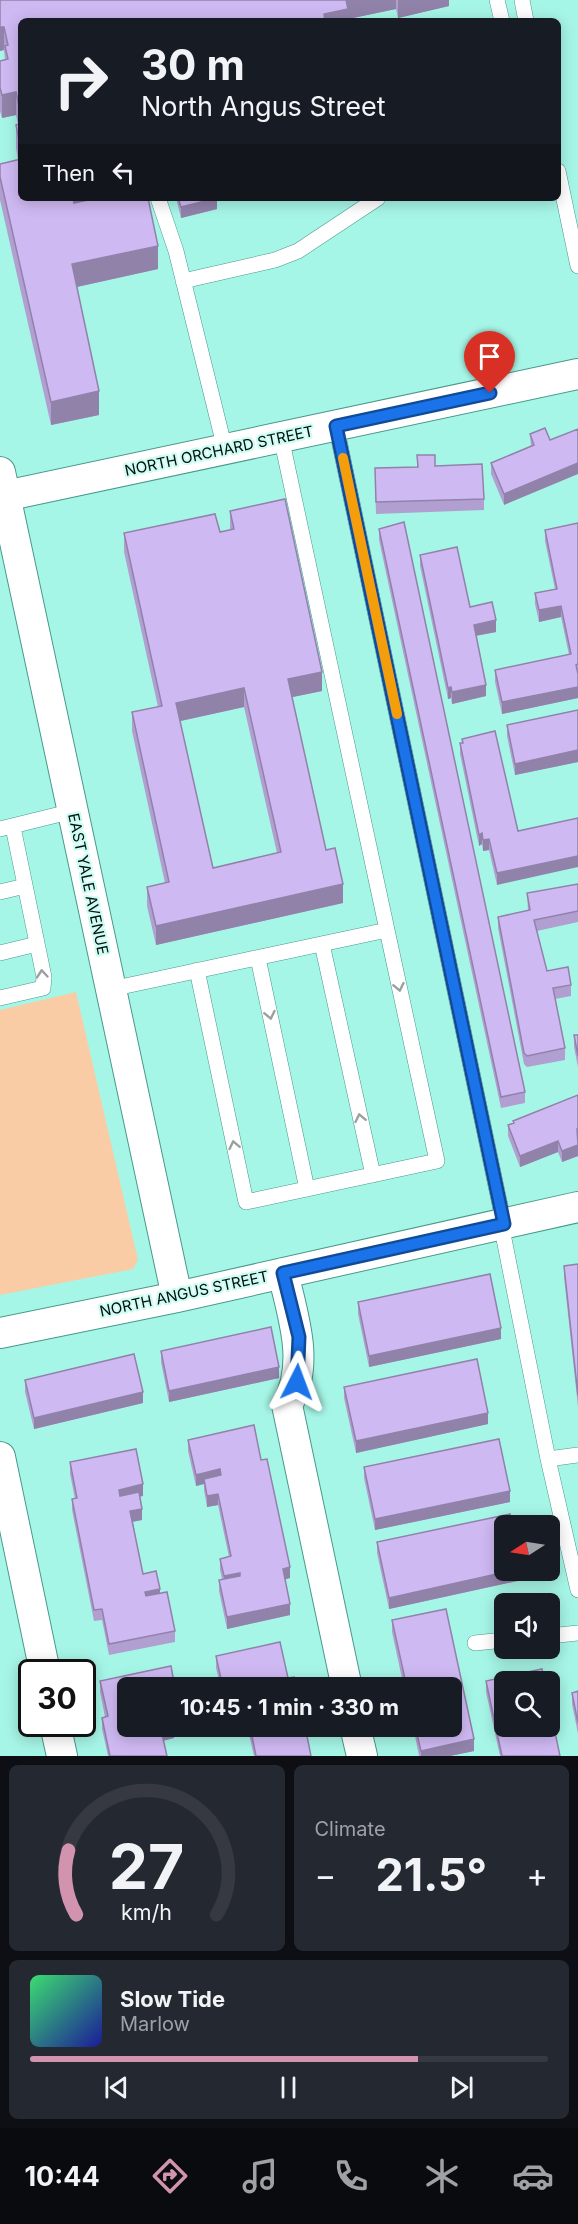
<!DOCTYPE html>
<meta charset="utf-8">
<style>
:root{--surface:#171b24;--page:#242831;--text:#f1f3f6;--muted:#9ea1a6;--line:#363941;--accent:#d293af}
body{margin:0;font-family:Inter,sans-serif;background:var(--page);color:var(--text);height:100vh;display:flex;flex-direction:column;font-size:22px;white-space:nowrap}
*{box-sizing:border-box;margin:0}
p{font-size:20px;color:var(--muted)}
.icon{flex:none;width:33px;height:33px;fill:none;stroke:currentColor;stroke-width:2;stroke-linecap:round;stroke-linejoin:round}
.map{position:relative;height:1756px;overflow:hidden}
.drawer{display:flex;flex-direction:column;gap:9px;padding:9px;background:#0d0f14;flex:1}
.drawer>*{flex:none}
.hud{position:absolute;left:18px;top:18px;width:543px;height:183px;border-radius:9px;box-shadow:0 3px 15px #0003;background:#171b24;color:var(--text);overflow:hidden}
.needle{width:39px;rotate:258deg}
.buttons{position:absolute;left:494px;top:1515px;display:grid;gap:12px}
.buttons a{display:grid;place-items:center;width:66px;height:66px;border-radius:9px;background:var(--surface);box-shadow:0 3px 15px #0003;font-size:30px}
.speed{position:absolute;left:18px;top:1659px;display:flex;gap:12px;font-size:30px;font-weight:700;text-align:center}
.speed>*{display:grid;place-content:center;width:78px;height:78px;border-radius:50%;background:var(--surface);box-shadow:0 3px 15px #0003;line-height:1}
.speed .limit{border:3px solid #111;border-radius:9px;background:#fff;color:#111}
.pin{position:absolute;display:grid;place-items:center;width:51px;height:51px;color:#fff;margin:-62px -26px;border-radius:50% 50% 50% 0;rotate:-45deg;box-shadow:0 0 6px #0007}
.pin .icon{rotate:45deg}
.me{position:absolute;width:66px;margin:-33px;rotate:3deg;stroke-linejoin:round;filter:drop-shadow(0 0 4px #0008)}
.turn{display:flex;align-items:center;gap:21px;height:126px;padding:0 24px;font-size:27px}
.turn .icon{width:78px;height:78px;stroke-width:2.5}
.turn b{display:block;font-size:42px;line-height:51px}
.then{display:flex;align-items:center;height:57px;padding:0 24px;background:#0003;gap:12px;font-size:22px}
.big{font-size:45px;font-weight:700;line-height:1.1}
.drawer .widget{flex:1;display:flex;flex-direction:column;justify-content:center;gap:9px;min-width:0;padding:0 21px;border-radius:9px;background:var(--page)}
.drawer .dial{align-items:center;gap:0}
.dial svg{height:156px;overflow:visible;fill:none;stroke:var(--line);stroke-width:7;stroke-linecap:round;text-anchor:middle}
.dial text{fill:var(--text);stroke:none}
.song{display:flex;align-items:center;gap:18px}
.cover{width:72px;height:72px;border-radius:9px;background:linear-gradient(135deg,hsl(140 70% 55%),hsl(240 70% 35%))}
.played{height:6px;border-radius:3px;background:linear-gradient(90deg,var(--accent) 75%,var(--line) 75%)}
.keys{display:flex;justify-content:space-around;direction:ltr}
.heat{display:flex;justify-content:space-between;align-items:center;font-size:33px;direction:ltr}
.drawer .tiles{flex:1;display:grid;gap:9px;grid-template-columns:1fr 1fr}
.widget:last-child{grid-column:span 2}
.trip{position:absolute;left:117px;top:1677px;width:345px;height:60px;border-radius:9px;background:var(--surface);box-shadow:0 3px 15px #0003;font-weight:700;line-height:60px;text-align:center}
.dock{display:flex;height:96px;justify-content:space-around;align-items:center;background:#090b0e;color:var(--muted)}
.dock .icon{width:42px;height:42px}
.dock .current{color:var(--accent)}
.dock b{font-size:27px;color:var(--text)}
.map>svg:first-child{display:block}
.green{fill:#facca5}
.lines{fill:none;stroke-linecap:round;stroke-linejoin:round}
.service-casing{stroke:#49988c;stroke-width:16}
.minor-casing{stroke:#49988c;stroke-width:32}
.service{stroke:#fff;stroke-width:15}
.minor{stroke:#fff;stroke-width:30}
.wall{fill:#b29fd1;fill-rule:evenodd}
.shaded-wall{fill:#9182aa}
.building{fill:#cfb9f3;stroke:#9182aa;stroke-width:1.5;fill-rule:evenodd}
.oneway{stroke:#99a09f}
.route-casing{stroke:#114b97;stroke-width:15}
.route{stroke:#1a73e8;stroke-width:10}
.slow{stroke:#f59e0b;stroke-width:10}
.labels{text-anchor:middle;stroke-width:4.5;stroke-linejoin:round;paint-order:stroke}
.street-label{font-size:15px;fill:#00110e;stroke:#cefcf3}
</style>
<div class="map">
<svg width="578" height="1756" viewBox="0 0 578 1756">
<rect width="100%" height="100%" fill="#a6f6e7"/>
<path class="green" d="M76,992L138,1260L133,1269L0,1295V1010Z"/>
<g class="lines">
<g class="service-casing">
<path id="service" d="M497,0L502,21
M522,0L526,21
M558,171L578,266
M158,198L176,251L225,449
M183,281L275,260L298,251L378,198
M336,426L504,1224
M0,829L73,811
M0,892L25,886
M322,944L373,1175
M0,953L37,944
M258,958L307,1189
M197,970L246,1202L437,1161L387,930
M111,989L387,930L281,437
M0,998L43,988L44,977L13,827
M501,1224L548,1459L578,1590
M548,1459L578,1455
M549,1636L578,1633
M475,1643L504,1640"/>
</g>
<g class="minor-casing">
<path id="minor" d="M0,472L177,1297
M0,497L578,374
M283,1273C293,1317 310,1363 287,1405L347,1688
M0,1333L177,1297L578,1207
M0,1457L45,1672
M55,1724L62,1756
M355,1726L362,1756"/>
</g>
<use href="#service" class="service"/>
<use href="#minor" class="minor"/>
</g>
<path class="wall" d="M0,0H449V6L398,18L396,9L348,19V21H21V198L158,269L77,287L99,415L51,425L0,200V164L18,160L16,148V125L18,124L16,115L2,118L0,111V61L5,60L4,50L0,51Z
M176,198H217V209L181,218Z
M530,434L550,440L504,505L491,474V463L531,447Z
M417,455L484,499V510L376,514L375,480L417,467Z
M230,511L322,691L292,697L326,850L343,903L156,945L147,906V887L165,883L132,731V712L158,707L124,552V533L220,532L230,530ZM244,707L277,853L213,868L180,721Z
M578,523V698L502,714L495,682V670L569,655L561,617L539,622L535,604V593L555,589L545,541V530Z
M379,529L525,1092V1103L501,1108L379,540Z
M420,555L470,607L496,632L476,636L486,696L452,704L451,698L448,699L420,566Z
M578,710V762L515,775L507,736V725Z
M462,739L518,831L497,885L489,850L483,851L482,844L479,846L460,754V743H462Z
M578,884V922L537,931L547,971L571,985V996L555,999L565,1048V1060L527,1067L524,1064L498,928V917L528,911L527,893Z
M574,1035H578V1067L574,1047Z
M578,1095V1156L562,1162L558,1152L520,1167L508,1136V1125L513,1123V1121Z
M578,1264V1407L564,1277V1266Z
M358,1302L501,1339L369,1367L358,1314Z
M161,1351L279,1378L169,1402L161,1362Z
M25,1380L143,1403L34,1429L25,1392Z
M344,1387L488,1424L356,1453L344,1398Z
M188,1440L261,1460L290,1578L285,1579L290,1615L227,1629L219,1591V1580L222,1579L220,1570V1559L229,1557L218,1505L207,1507L204,1490V1484L196,1486L188,1451Z
M70,1462L143,1496H140L142,1520L133,1522L143,1574L160,1593L175,1631V1642L109,1655L102,1620L94,1621L72,1510V1499H75L70,1474Z
M364,1467L510,1502L375,1530L364,1478Z
M377,1542L522,1570V1580L389,1609L377,1553Z
M446,1609L474,1739V1751L450,1756H419L413,1726H452V1688H404L392,1632V1620Z
M216,1656L288,1678L296,1688H221L216,1668Z
M100,1681L128,1688L174,1738L163,1741L167,1756H108L102,1729V1718L105,1717L100,1692Z
M486,1681L560,1756H500L486,1692Z
M578,1691V1734L572,1704V1693Z
M247,1726H305L311,1756H254Z"/>
<path class="shaded-wall" d="M345,0H396V9L348,19V21H324V14Z
M398,0H449V6L398,18Z
M0,27H4V50L0,51Z
M16,92V115L2,118V95Z
M70,198H115L70,207Z
M217,198V209L181,218V207Z
M158,246V269L72,288V264Z
M99,391V415L51,425V402Z
M578,463V474L504,505V494Z
M561,606V617L539,622V610Z
M496,620V632L474,636V625Z
M322,672V691L288,698V679Z
M486,685V696L452,704V692Z
M451,687V698L448,699V688Z
M578,687V698L502,714V702Z
M244,688V707L176,722V703Z
M578,750V762L515,775V764Z
M482,833V844L479,846V835Z
M489,839V850L483,851V840Z
M578,856V867L497,885V873Z
M343,884V903L156,945V926Z
M558,1141V1152L520,1167V1156Z
M578,1145V1156L562,1162V1151Z
M501,1328V1339L369,1367V1356Z
M279,1367V1378L169,1402V1391Z
M143,1392V1403L34,1429V1418Z
M488,1413V1424L356,1453V1441Z
M220,1469V1480L204,1479V1484L196,1486V1475Z
M143,1484V1496L119,1501V1490Z
M510,1491V1502L375,1530V1519Z
M218,1494V1505L207,1507V1496Z
M142,1509V1520L130,1522V1511Z
M290,1567V1578L283,1580V1569Z
M515,1570H522V1580L389,1609V1598Z
M240,1573V1584L224,1588V1576Z
M160,1589V1600L145,1603V1592Z
M290,1604V1615L227,1629V1617Z
M174,1727V1738L161,1741V1730Z
M474,1739V1751L450,1756H421V1751Z"/>
<path class="building" d="M0,0H346L348,9L324,14L325,21H21V115L16,92L2,95L0,88V61L8,59L5,46L8,45L4,27H0Z
M21,123V150L16,125Z
M21,159V198H73L74,203L97,198H148L158,246L72,264L99,391L51,402L0,177V164Z
M178,198H217L181,207Z
M545,428L550,440L578,429V463L504,494L491,463L534,445L530,434Z
M417,455H435V466L482,464L484,499L376,502L375,468L418,467Z
M285,499L322,672L288,679L326,850L335,848L343,884L156,926L147,887L169,882L132,712L162,706L124,533L215,514L220,532L234,529L230,511ZM244,688L281,852L213,868L176,703Z
M404,522L525,1092L501,1097L379,529Z
M578,523V664L576,665L578,674V687L502,702L495,670L571,654L561,606L539,610L535,593L557,589L545,530Z
M457,547L470,607L492,602L496,620L474,625L486,685L452,692L451,687L448,688L420,555Z
M578,710V750L515,764L507,725Z
M495,731L518,831L578,818V856L497,873L489,839L483,840L482,833L479,835L460,743H463L462,739Z
M578,884V911L534,920L547,971L568,967L571,985L553,988L565,1048L527,1056L524,1053L498,917L530,910L527,893Z
M574,1035H578V1056Z
M578,1095V1129H577L578,1145L562,1151L558,1141L520,1156L508,1125L514,1123L513,1121Z
M578,1264V1396L564,1266Z
M490,1274L501,1328L369,1356L358,1302Z
M271,1327L279,1367L169,1391L161,1351Z
M134,1354L143,1392L34,1418L25,1380Z
M477,1359L488,1413L356,1441L344,1387Z
M254,1425L261,1460L267,1459L290,1567L283,1569L290,1604L227,1617L219,1580L240,1576V1573L224,1576L220,1559L231,1556L218,1494L207,1496L204,1479L221,1475L220,1469L196,1475L188,1440Z
M499,1439L510,1491L375,1519L364,1467Z
M136,1449L143,1484L119,1490L120,1496L139,1492L142,1509L130,1511L143,1574L156,1571L160,1589L145,1592L146,1596L167,1592L175,1631L109,1644L102,1609L94,1610L72,1499L77,1498L70,1462Z
M510,1514L512,1526H504V1570H515L389,1598L377,1542Z
M446,1609L474,1739L421,1751L415,1726H452V1688H407L392,1620Z
M280,1642L288,1678L294,1677L296,1688H223L216,1656Z
M171,1666L175,1688H128V1726H173L174,1727L161,1730L167,1756H110L102,1718L108,1716L100,1681Z
M542,1669L544,1682H504V1726H549V1704L560,1756H502L486,1681Z
M578,1691V1723L572,1693Z
M250,1726H305L311,1756H256Z"/>
<defs><path id="oneway-chevron" d="M-2-3.5L2.5 0L-2 3.5" fill="none" stroke-width="1.6" stroke-linecap="round" stroke-linejoin="round" transform="scale(1.5)"/></defs>
<g class="oneway">
<use href="#oneway-chevron" transform="translate(42 974) rotate(-95)"/>
<use href="#oneway-chevron" transform="translate(399 987) rotate(78)"/>
<use href="#oneway-chevron" transform="translate(270 1015) rotate(78)"/>
<use href="#oneway-chevron" transform="translate(360 1118) rotate(-102)"/>
<use href="#oneway-chevron" transform="translate(234 1145) rotate(-102)"/>
</g>
<g class="lines">
<g class="route-casing">
<path id="route" d="M297,1382L299,1337L283,1273L504,1224L336,426L490,393"/>
</g>
<use href="#route" class="route"/>
<path class="slow" d="M343,458L397,714"/>
</g>
<g class="labels">
<g class="street-label">
<text transform="translate(219 451) rotate(-12)" y="5">NORTH ORCHARD STREET</text>
<text transform="translate(88 884) rotate(78)" y="5">EAST YALE AVENUE</text>
<text transform="translate(184 1294) rotate(-12)" y="5">NORTH ANGUS STREET</text>
</g>
</g>
</svg>
<div class="buttons">
<a><svg class="needle" viewBox="-14 -14 28 28"><path d="M0-13l5 13h-10z" fill="#e53935"/><path d="M0 13l5-13h-10z" fill="#9ea1a6"/></svg></a>
<a><svg class="icon" aria-label="sound" viewBox="0 0 24 24"><path d="M4 9h4l5-4v14l-5-4H4zM17 9q2 3 0 6"/></svg></a>
<a><svg class="icon" aria-label="search" viewBox="0 0 24 24"><circle cx="10" cy="10" r="6"/><path d="M15 15l6 6"/></svg></a>
</div>
<div class="speed"><div class="limit">30</div></div>
<div class="pin" style="left:490px;top:393px;background:#d93025"><svg class="icon" aria-label="arrive" viewBox="0 0 24 24"><path d="M6 21V4h12l-3 4 3 4H6"/></svg></div>
<svg class="me" style="left:297px;top:1382px" viewBox="-20 -20 40 40"><path d="M0-17L14 15 0 8-14 15z" fill="#1a73e8" stroke="#fff" stroke-width="4"/></svg>
<div class="trip">10:45 · 1 min · 330 m</div>
<div class="hud">
<div class="turn"><svg class="icon" aria-label="right" viewBox="0 0 24 24"><path d="M7 20v-9h11M14 6l5 5-5 5"/></svg><div><b>30 m</b>North Angus Street</div></div>
<div class="then">Then<svg class="icon" aria-label="left" viewBox="0 0 24 24"><path d="M17 20v-9H6M10 6l-5 5 5 5"/></svg></div>
</div>
</div>
<section class="drawer">
<div class="tiles">
<div class="widget dial"><svg viewBox="0 0 100 80">
<path d="M14 69A42 42 0 1 1 86 69"/>
<path d="M14 69A42 42 0 0 1 10 36" stroke="#d293af"/>
<text x="50" y="56" font-size="32" font-weight="700">27</text>
<text x="50" y="72" font-size="11">km/h</text>
</svg></div>
<div class="widget"><p>Climate</p>
<div class="heat"><a>−</a><b class="big">21.5°</b><a>+</a></div>
</div>
<div class="widget">
<div class="song"><i class="cover"></i><div><b>Slow Tide</b><p>Marlow</p></div></div>
<div class="played"></div>
<div class="keys"><svg class="icon" aria-label="previous" viewBox="0 0 24 24"><path d="M18 5L8 12l10 7zM5 5v14"/></svg><svg class="icon" aria-label="pause" viewBox="0 0 24 24"><path d="M8 5v14M16 5v14"/></svg><svg class="icon" aria-label="next" viewBox="0 0 24 24"><path d="M6 5l10 7-10 7zM19 5v14"/></svg></div>
</div>
</div>
</section>
<nav class="dock">
<b>10:44</b>
<svg class="icon current" aria-label="directions" viewBox="0 0 24 24"><path d="M12 3l9 9-9 9-9-9zM9 14v-3h6M13 9l2 2-2 2"/></svg>
<svg class="icon" aria-label="music" viewBox="0 0 24 24"><path d="M9 18V5l10-2v13"/><circle cx="6" cy="18" r="3"/><circle cx="16" cy="16" r="3"/></svg>
<svg class="icon" aria-label="phone" viewBox="0 0 24 24"><path d="M5 4h4l2 5-3 2q2 4 5 5l2-3 5 2v4C11 20 4 13 5 4z"/></svg>
<svg class="icon" aria-label="climate" viewBox="0 0 24 24"><path d="M12 3v18M4 7l16 10M4 17L20 7"/></svg>
<svg class="icon" aria-label="car" viewBox="0 0 24 24"><path d="M5 17H2v-5l4-1 3-4h7l3 4 3 1v5h-3M9 17h6M6 11h13"/><circle cx="7" cy="17" r="2"/><circle cx="17" cy="17" r="2"/></svg>
</nav>
